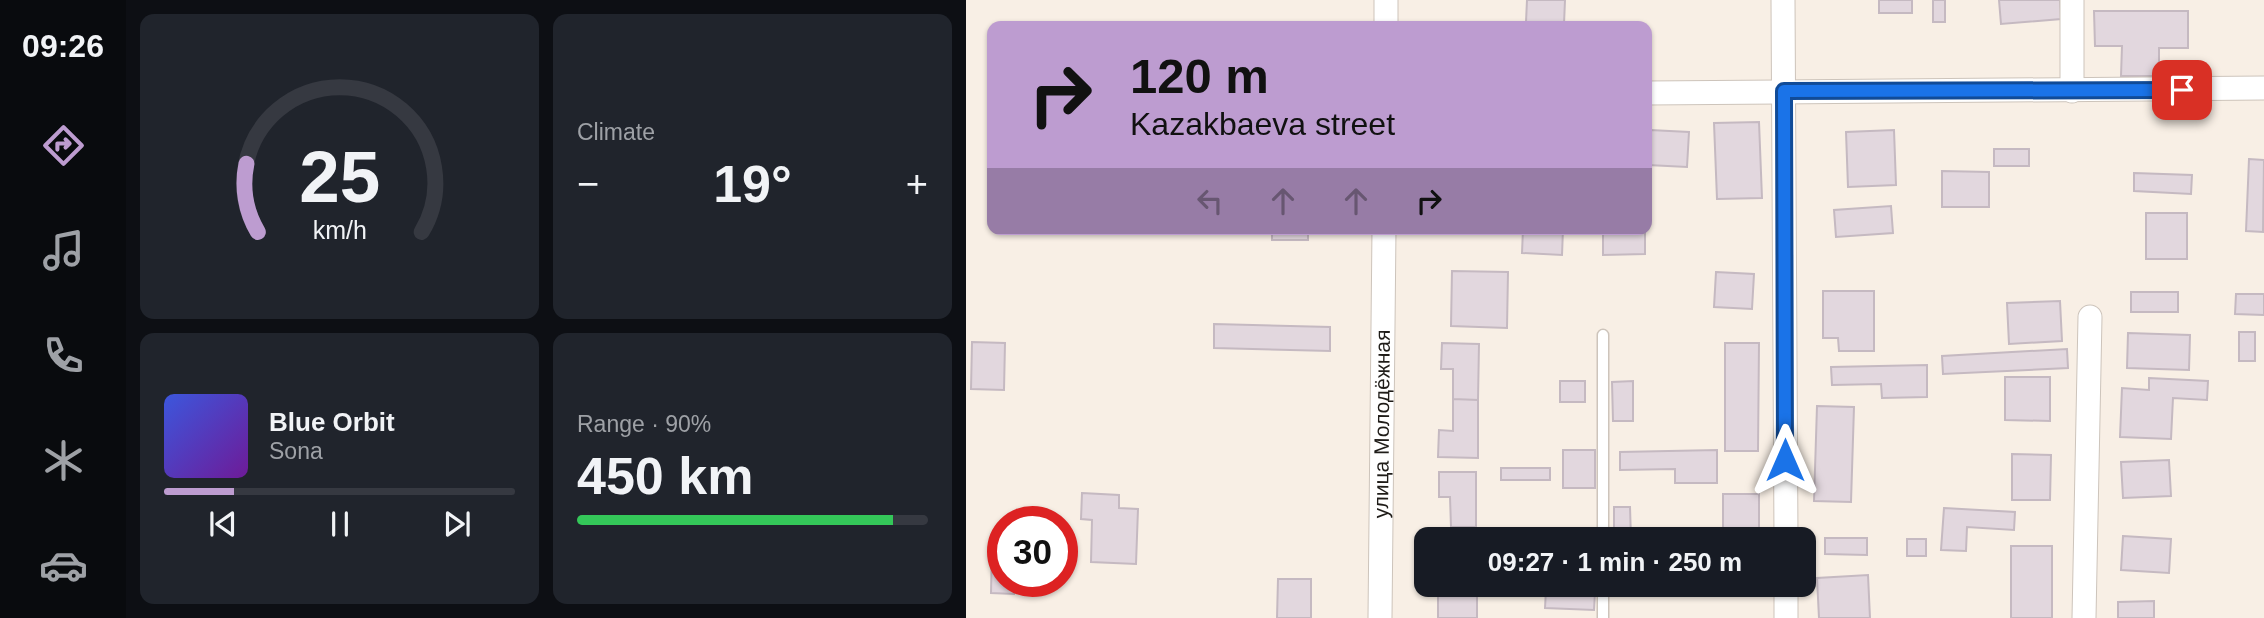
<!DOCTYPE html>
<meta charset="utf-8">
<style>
:root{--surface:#171b24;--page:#20242c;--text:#f1f3f6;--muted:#9ea1a6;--line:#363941;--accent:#bd9cd0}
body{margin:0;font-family:Arial,sans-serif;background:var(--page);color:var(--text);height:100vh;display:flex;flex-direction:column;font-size:26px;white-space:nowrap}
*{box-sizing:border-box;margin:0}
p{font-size:23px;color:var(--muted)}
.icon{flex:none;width:38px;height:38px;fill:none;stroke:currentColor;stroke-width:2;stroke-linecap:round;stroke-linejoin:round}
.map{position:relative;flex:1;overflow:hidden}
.side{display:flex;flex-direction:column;gap:14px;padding:14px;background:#0d0f14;width:840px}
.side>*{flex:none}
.banner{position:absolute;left:21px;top:21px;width:665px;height:214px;border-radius:14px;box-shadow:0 2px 5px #0004;background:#bd9cd0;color:#111;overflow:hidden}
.speed{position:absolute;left:21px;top:506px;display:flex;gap:14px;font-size:35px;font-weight:700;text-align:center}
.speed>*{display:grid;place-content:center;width:91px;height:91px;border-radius:50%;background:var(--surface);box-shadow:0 2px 5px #0004;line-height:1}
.speed .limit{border:10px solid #d22;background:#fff;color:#111}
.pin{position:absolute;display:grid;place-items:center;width:60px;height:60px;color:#fff;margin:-30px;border-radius:14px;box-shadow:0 4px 10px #0006}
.me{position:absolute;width:77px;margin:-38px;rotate:0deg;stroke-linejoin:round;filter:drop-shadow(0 0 5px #0008)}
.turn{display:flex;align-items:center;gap:24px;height:147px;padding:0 28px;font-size:32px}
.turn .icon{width:91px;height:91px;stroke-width:2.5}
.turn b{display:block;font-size:49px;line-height:60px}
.lanes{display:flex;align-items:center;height:66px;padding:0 28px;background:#0003;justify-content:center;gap:35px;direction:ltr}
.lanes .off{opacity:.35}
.big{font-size:52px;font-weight:700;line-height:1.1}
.side .tile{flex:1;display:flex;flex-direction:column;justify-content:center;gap:10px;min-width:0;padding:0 24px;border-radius:14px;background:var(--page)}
.side .dial{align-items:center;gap:0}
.dial svg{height:182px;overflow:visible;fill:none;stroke:var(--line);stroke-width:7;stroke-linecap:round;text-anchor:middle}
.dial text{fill:var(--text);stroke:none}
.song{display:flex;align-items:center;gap:21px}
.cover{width:84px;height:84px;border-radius:10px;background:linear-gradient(135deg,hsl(230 70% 55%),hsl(280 70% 35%))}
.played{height:7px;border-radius:4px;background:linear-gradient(90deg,var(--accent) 20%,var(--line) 20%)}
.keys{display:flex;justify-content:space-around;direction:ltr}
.heat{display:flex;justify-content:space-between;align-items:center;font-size:38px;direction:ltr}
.charge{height:10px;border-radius:5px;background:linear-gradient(90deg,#34c759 90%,var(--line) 0)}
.side .tiles{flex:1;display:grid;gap:14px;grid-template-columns:repeat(2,1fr)}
.trip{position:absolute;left:448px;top:527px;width:402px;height:70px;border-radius:14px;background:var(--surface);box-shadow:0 2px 5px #0004;font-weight:700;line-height:70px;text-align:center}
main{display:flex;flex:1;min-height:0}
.tabs{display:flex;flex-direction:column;width:126px;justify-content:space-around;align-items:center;background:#090b0e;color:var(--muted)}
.tabs .icon{width:49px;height:49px}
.tabs .active{color:var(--accent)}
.tabs b{font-size:32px;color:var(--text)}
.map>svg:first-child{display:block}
.building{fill:#e2d7de;stroke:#c5b9c1;stroke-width:2}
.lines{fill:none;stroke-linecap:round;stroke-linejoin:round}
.lane-casing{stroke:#cdc4bb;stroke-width:13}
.street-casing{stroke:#cdc4bb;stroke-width:25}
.lane{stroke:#fff;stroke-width:10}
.street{stroke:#fff;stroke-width:23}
.route-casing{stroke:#114b97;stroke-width:18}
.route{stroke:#1a73e8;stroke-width:12}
.labels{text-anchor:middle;stroke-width:7;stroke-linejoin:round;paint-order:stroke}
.street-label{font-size:21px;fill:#1f1c18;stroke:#fff}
</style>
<main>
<nav class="tabs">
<b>09:26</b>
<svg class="icon active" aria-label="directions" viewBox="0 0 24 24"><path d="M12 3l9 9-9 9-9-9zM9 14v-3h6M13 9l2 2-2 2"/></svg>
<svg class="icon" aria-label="music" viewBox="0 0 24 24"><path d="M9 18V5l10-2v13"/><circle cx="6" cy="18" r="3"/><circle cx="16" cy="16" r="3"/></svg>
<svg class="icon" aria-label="phone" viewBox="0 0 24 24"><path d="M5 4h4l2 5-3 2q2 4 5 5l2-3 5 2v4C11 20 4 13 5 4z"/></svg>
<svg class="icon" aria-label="climate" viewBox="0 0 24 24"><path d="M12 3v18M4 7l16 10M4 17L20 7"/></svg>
<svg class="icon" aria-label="car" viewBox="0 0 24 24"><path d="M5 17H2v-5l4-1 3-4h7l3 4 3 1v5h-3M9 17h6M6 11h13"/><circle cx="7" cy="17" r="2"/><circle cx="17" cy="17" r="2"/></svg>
</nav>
<section class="side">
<div class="tiles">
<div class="tile dial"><svg viewBox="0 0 100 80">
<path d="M14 69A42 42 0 1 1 86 69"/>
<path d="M14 69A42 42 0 0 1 9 39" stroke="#bd9cd0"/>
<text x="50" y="56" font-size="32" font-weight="700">25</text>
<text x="50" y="72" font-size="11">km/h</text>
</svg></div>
<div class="tile"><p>Climate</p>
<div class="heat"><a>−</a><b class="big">19°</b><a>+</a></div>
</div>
<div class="tile">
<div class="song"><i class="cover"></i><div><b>Blue Orbit</b><p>Sona</p></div></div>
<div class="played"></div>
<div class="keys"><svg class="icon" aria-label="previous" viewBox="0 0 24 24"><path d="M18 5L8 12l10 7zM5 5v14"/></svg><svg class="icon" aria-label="pause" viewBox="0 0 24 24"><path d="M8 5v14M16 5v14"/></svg><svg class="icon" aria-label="next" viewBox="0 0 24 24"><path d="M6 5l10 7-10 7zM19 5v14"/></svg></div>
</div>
<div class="tile"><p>Range · 90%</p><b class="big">450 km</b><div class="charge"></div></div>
</div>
</section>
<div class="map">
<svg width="1298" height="618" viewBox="0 0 1298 618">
<rect width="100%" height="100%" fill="#f8efe5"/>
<path class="building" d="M561,0H599L598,24L560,22Z
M913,0H946V13H913Z
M967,0H979V22H967Z
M1033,0H1094L1095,19L1035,24Z
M1128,11H1222V48H1193V76H1155L1156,46H1129Z
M793,122L796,198L751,199L748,123Z
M684,130L723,132L721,167L682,165Z
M928,130L930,185L882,187L880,132Z
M1028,149H1063V166H1028Z
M1283,159L1298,160L1297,232L1280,231Z
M976,171L1023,172V207H976Z
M1168,173L1226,175L1225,194L1168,191Z
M925,206L927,233L870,237L868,210Z
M1180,213H1221V259H1180Z
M306,229H342V240H306Z
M557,229H597L596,255L556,253Z
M637,229H679V254L637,255Z
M486,271L542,272L541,328L485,326Z
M750,272L788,274L786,309L748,307Z
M857,291H908V351H873L872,338H857Z
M1165,292H1212V312H1165Z
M1270,294H1298V315L1269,314Z
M1094,301L1096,341L1043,344L1041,303Z
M248,324L364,327V351L248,348Z
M1273,332H1289V361H1273Z
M1162,333L1224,335L1223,370L1161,368Z
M6,342L39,343L38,390L5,389Z
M476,343L513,344L512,400L487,399V369H475Z
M759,343H793L792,451H759Z
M1101,349L1102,368L977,374L976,356Z
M961,365V397L916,398L915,384L866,385L865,367Z
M1039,377H1084V421L1039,420Z
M1183,378L1242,381L1241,400L1207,398L1205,439L1154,437L1156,388L1183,390Z
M594,381H619V402H594Z
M667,381V421H647L646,382Z
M487,399L512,400V458L472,457L473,430L487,431Z
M851,406L888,407L885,502L848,501Z
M597,450H629V488H597Z
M751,450V483H709V469L654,470V452Z
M1046,454L1085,455L1084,500H1046Z
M1203,460L1205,496L1157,498L1155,462Z
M535,468H584V480H535Z
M473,472H510V527H485L484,497H473Z
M116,493L153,495V508L172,509L170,564L125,562L126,520L115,519Z
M757,494H793V539H757Z
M648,507H664L665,539H648Z
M978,508L1049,512L1048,530L1001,527L1000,551L975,550Z
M485,527H510V539H485Z
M1157,536L1205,539L1203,573L1155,570Z
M859,538H901V555L859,554Z
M941,539H960V556H941Z
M26,546H37V581H48V594L25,593Z
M1045,546H1086V618H1045Z
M902,575L904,618H853L851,578Z
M312,579H345V618H311Z
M580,589L629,592L628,610L579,608Z
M511,594V618H472V595Z
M1188,601V618H1152V602Z"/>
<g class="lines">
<g class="lane-casing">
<path id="lane" d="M637,335V539
M637,584V618"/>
</g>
<g class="street-casing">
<g id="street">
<path d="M817,0L820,539"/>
<path d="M1106,0V91"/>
<path d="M420,26V0"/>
<path d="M681,93L1298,88"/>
<path d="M820,584V618"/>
<path id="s1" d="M414,618L418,229"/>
<path d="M1118,618L1124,317"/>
</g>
</g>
<use href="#lane" class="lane"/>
<use href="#street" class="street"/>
</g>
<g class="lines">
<g class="route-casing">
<path id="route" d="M819,460L818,91L1216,90"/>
</g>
<use href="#route" class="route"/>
</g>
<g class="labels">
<g class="street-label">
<text dy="7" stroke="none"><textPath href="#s1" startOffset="194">улица Молодёжная</textPath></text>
</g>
</g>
</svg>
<div class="speed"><div class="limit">30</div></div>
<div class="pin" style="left:1216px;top:90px;background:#d93025"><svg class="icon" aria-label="arrive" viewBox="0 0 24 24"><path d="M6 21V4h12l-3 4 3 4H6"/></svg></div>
<svg class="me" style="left:819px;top:460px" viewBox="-20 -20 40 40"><path d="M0-17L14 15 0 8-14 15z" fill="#1a73e8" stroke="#fff" stroke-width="4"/></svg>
<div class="trip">09:27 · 1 min · 250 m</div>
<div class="banner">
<div class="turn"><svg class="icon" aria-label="right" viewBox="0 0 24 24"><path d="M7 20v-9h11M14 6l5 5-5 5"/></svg><div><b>120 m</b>Kazakbaeva street</div></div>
<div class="lanes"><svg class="icon off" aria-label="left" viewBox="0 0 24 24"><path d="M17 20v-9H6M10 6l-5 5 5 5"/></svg><svg class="icon off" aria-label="ahead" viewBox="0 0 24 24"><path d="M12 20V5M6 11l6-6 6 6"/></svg><svg class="icon off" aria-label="ahead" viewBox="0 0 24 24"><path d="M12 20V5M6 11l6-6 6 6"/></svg><svg class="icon" aria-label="right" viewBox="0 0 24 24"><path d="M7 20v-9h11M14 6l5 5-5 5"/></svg></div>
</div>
</div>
</main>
